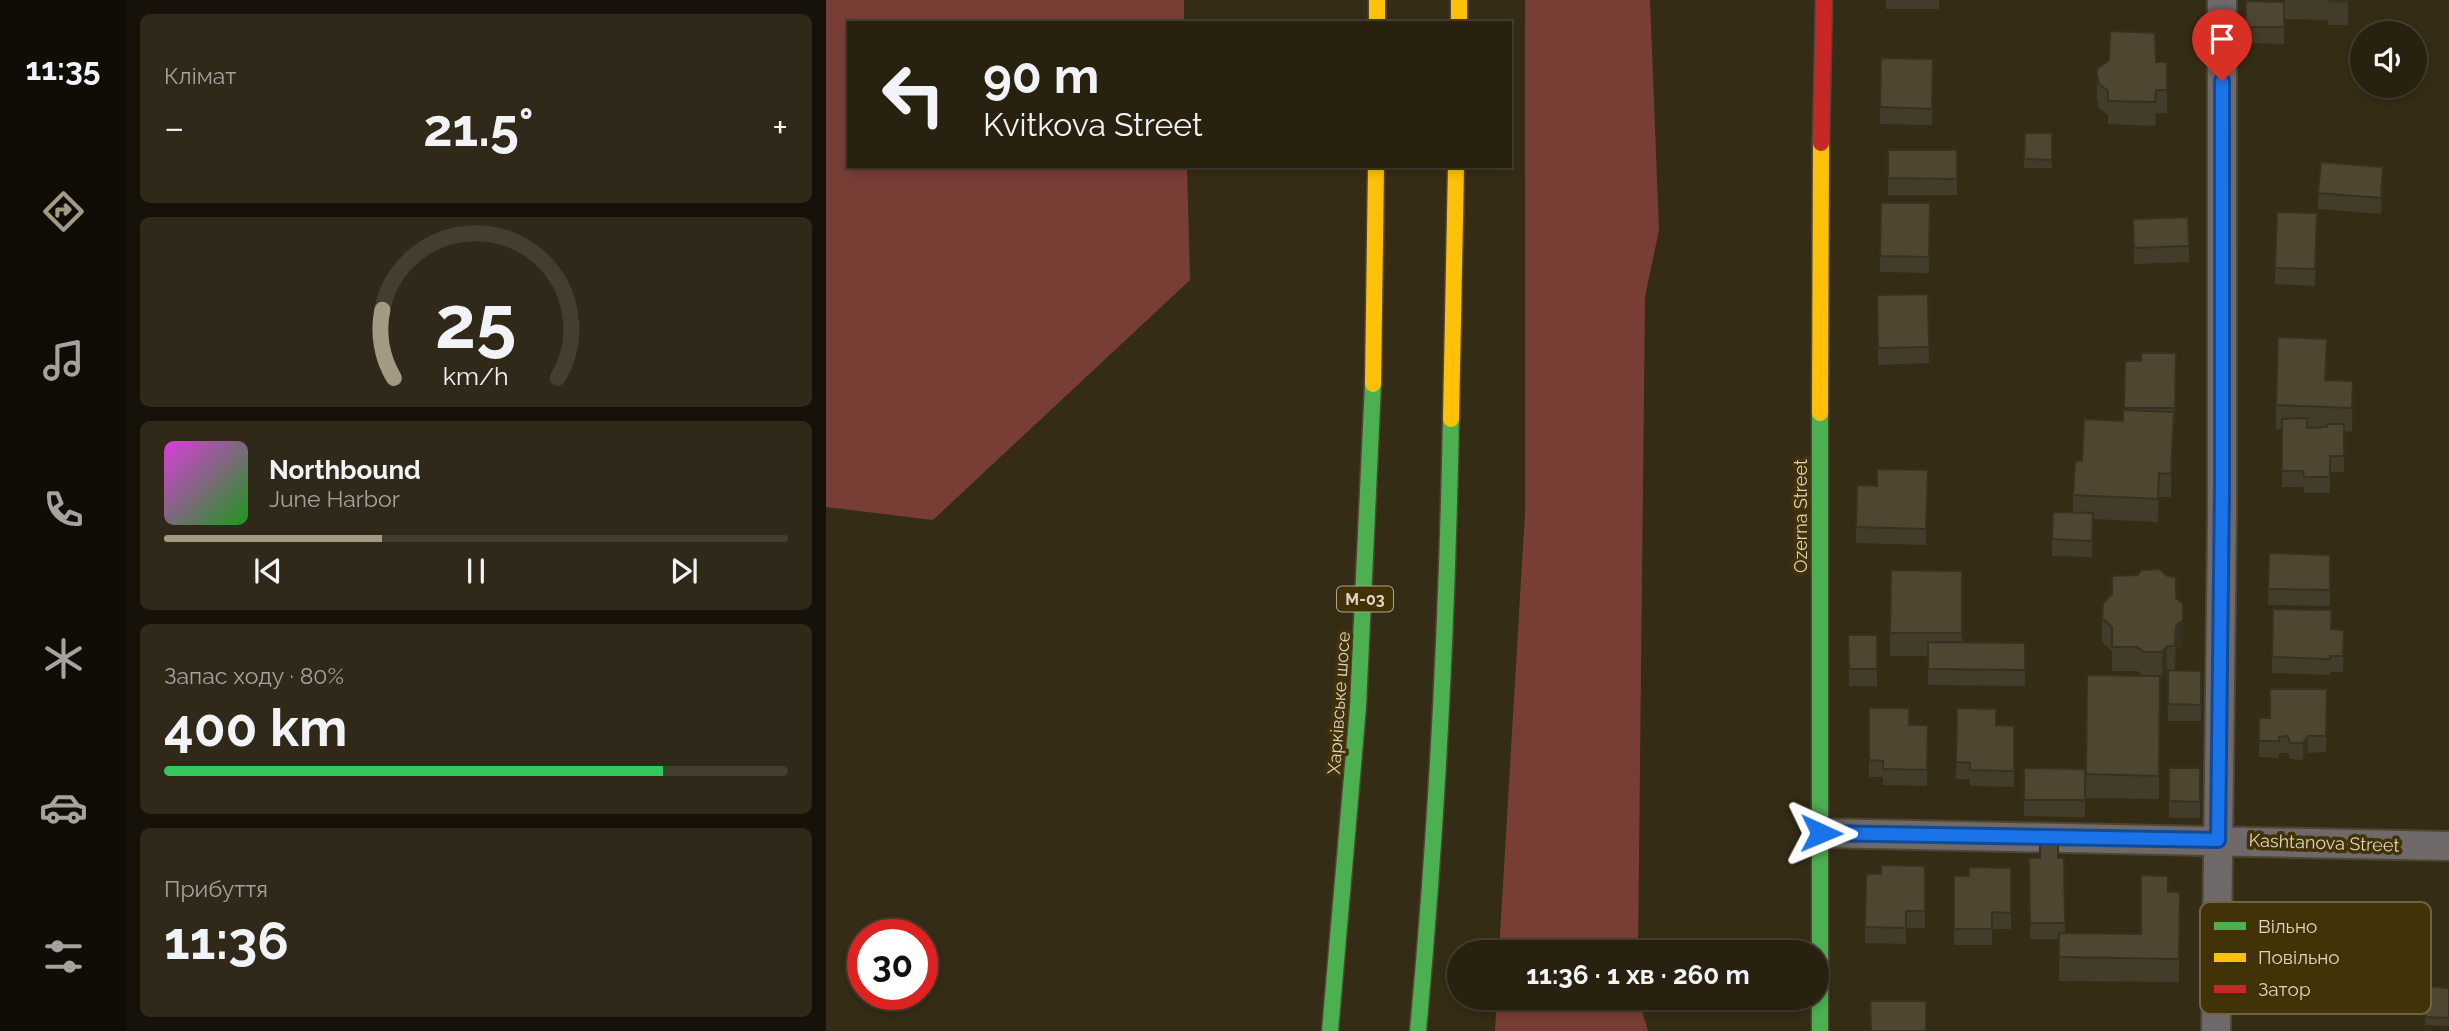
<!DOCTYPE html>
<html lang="uk">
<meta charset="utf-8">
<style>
:root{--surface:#282110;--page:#302919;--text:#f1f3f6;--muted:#a5a39f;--line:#443e30;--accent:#a49a84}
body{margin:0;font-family:Raleway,sans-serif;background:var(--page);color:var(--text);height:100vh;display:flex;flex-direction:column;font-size:26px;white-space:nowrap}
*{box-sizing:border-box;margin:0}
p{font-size:23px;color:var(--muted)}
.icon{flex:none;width:38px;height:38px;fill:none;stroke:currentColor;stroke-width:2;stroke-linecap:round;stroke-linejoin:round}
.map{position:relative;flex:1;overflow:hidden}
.details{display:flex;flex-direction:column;gap:14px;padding:14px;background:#161209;width:700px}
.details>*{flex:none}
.top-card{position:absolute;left:21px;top:21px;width:665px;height:147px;border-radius:0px;box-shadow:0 4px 10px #0003,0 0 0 2px var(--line);background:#282110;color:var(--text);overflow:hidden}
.fabs{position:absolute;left:1524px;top:21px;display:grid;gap:14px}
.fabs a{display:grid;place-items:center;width:77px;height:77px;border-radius:50%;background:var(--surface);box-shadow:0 4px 10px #0003,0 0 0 2px var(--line);font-size:35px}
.speed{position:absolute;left:21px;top:919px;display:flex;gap:14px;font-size:35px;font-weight:700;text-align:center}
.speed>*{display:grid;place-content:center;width:91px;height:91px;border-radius:50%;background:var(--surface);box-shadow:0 4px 10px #0003,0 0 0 2px var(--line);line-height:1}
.speed .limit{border:10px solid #d22;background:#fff;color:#111}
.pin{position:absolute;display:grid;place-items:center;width:60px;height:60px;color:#fff;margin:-72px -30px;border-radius:50% 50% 50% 0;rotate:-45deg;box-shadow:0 0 7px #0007}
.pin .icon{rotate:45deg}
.me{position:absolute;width:77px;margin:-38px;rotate:91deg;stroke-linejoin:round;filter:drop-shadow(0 0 5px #0008)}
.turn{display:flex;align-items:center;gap:24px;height:147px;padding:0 21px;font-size:32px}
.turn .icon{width:91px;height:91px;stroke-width:2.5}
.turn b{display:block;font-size:49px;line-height:60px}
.big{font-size:52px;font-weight:700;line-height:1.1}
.details .tile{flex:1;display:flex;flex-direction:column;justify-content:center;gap:10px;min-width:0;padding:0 24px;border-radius:10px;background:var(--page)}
.details .dial{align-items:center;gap:0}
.dial svg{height:182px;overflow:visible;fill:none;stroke:var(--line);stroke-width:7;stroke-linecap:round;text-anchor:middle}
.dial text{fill:var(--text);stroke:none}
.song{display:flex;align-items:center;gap:21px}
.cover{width:84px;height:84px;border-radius:10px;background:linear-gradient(135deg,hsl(300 70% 55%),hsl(120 70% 35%))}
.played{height:7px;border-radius:4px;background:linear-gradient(90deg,var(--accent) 35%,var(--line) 35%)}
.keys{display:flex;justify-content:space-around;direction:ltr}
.heat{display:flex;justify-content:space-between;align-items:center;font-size:38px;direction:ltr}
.charge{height:10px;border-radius:5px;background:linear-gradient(90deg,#34c759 80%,var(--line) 0)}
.trip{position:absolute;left:621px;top:940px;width:382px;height:70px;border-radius:35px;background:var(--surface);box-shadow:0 4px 10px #0003,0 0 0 2px var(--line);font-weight:700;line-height:70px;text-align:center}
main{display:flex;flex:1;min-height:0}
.tab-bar{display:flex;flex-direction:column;width:126px;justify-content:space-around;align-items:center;background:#100d06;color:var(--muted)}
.tab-bar .icon{width:49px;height:49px}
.tab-bar .current{color:var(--accent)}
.tab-bar b{font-size:32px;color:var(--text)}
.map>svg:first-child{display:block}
.green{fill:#783e36}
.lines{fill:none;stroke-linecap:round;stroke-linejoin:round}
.street-casing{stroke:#4e4633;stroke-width:32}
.fast-casing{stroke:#4e4633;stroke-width:19}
.slow-casing{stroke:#4e4633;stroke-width:19}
.jam-casing{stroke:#4e4633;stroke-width:19}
.street{stroke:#6f696a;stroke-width:28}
.fast{stroke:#4caf50;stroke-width:16}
.slow{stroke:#ffc107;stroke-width:16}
.jam{stroke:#c62828;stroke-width:16}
.wall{fill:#443c2a}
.shaded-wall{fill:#373122}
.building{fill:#4f4631;stroke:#373122;stroke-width:2}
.route-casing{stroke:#114b97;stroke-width:18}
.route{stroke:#1a73e8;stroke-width:12}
.labels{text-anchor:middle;stroke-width:7;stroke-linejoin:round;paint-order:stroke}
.shield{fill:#423208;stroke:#b0a489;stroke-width:2}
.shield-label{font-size:16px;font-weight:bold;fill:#dfd5c0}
.street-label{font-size:18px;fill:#dfd5c0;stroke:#423208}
.key{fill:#423208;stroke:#71633f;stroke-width:2}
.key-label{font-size:19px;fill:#dfd5c0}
</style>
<main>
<nav class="tab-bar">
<b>11:35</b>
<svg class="icon current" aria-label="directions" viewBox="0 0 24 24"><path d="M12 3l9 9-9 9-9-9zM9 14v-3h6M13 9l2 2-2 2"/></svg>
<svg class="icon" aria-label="music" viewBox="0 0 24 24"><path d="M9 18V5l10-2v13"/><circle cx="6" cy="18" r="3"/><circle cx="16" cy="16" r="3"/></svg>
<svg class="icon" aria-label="phone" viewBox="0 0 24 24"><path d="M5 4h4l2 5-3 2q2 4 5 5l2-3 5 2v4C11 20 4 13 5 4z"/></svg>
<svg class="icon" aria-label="climate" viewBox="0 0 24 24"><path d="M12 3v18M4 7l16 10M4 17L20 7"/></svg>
<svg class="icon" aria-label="car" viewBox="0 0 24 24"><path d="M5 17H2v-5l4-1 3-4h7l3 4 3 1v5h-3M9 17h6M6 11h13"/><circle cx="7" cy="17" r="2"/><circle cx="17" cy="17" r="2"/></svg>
<svg class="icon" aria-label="filters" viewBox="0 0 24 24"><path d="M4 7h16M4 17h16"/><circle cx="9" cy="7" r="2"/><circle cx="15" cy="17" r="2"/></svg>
</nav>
<section class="details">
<div class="tile"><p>Клімат</p>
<div class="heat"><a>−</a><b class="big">21.5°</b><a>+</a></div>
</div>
<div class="tile dial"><svg viewBox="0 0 100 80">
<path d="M14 69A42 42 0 1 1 86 69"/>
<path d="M14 69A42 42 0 0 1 9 39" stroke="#a49a84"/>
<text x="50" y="56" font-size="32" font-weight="700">25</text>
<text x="50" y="72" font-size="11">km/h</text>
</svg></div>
<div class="tile">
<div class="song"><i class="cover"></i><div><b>Northbound</b><p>June Harbor</p></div></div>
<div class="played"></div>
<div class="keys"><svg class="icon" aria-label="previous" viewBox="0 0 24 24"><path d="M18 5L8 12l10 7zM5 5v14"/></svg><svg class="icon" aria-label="pause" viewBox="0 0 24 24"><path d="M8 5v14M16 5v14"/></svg><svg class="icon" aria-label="next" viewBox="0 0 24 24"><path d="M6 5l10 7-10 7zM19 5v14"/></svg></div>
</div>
<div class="tile"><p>Запас ходу · 80%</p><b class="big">400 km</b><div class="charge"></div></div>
<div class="tile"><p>Прибуття</p><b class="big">11:36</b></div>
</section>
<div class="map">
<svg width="1623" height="1031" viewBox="0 0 1623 1031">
<rect width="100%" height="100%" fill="#352c15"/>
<path class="green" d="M0,0H358V23H23V166H361L364,280L107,520L0,507Z
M699,0H824L833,230L819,297L812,952H673L699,513Z
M671,998H812L822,1031H669Z"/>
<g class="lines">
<g class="street-casing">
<path id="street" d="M995,833L1623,846
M1390,1031L1396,516V0"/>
</g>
<g class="fast-casing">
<path id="fast" d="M994,413V1031
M504,1031L532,707L547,384
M592,1031C611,827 621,623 625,419"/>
</g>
<g class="slow-casing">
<path id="slow" d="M551,0V23
M633,0V23
M547,384L550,166
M994,413L995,143
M625,419L630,166"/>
</g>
<g class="jam-casing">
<path id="jam" d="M995,143L998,0"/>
</g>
<use href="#street" class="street"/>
<use href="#fast" class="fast"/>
<use href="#slow" class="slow"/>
<use href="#jam" class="jam"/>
</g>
<path class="wall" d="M1060,0H1113V9H1060Z
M1459,0H1522V25H1502V20L1459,19Z
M1420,1L1458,2V44L1419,43Z
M1107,59L1106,125L1054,124V107Z
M1330,62H1341V113H1330L1329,126L1282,124V115L1273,108L1271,99V75Z
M1199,133H1226V168H1198Z
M1062,150H1131V195H1062Z
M1557,183L1555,214L1492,209V193Z
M1055,203H1104L1103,273L1054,272Z
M1307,219L1363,246V262L1308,264Z
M1491,230L1489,286L1449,284V268Z
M1102,294L1103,363L1052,365L1051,295Z
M1350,353L1349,425H1348L1345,497H1333L1332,522L1267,519L1266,557L1226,556V539L1247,513V495L1256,461L1297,421L1298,410L1299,361H1315Z
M1501,362L1500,380L1527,405L1526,432L1518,431V472H1504V493H1478L1477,487H1456V429H1450V405Z
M1102,470L1100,545L1030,543L1031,485L1051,486Z
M1443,553L1504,555V606L1442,605Z
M1065,570L1136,571V642L1199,643V686L1102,685V656H1064Z
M1350,598L1357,644L1350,650L1349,669L1343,670L1375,671V721H1342V670H1341L1336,676H1334L1333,799L1260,798L1261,675L1317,676L1311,671H1286V651L1276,642V618Z
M1447,609L1505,629L1518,630L1517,672H1504V675L1446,673Z
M1022,635H1051V686H1023Z
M1501,689L1500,752L1482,753L1477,760L1464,759L1462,753H1453V758L1433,757V718H1444Z
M1043,708L1083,725H1102L1101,786L1057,785V777H1043Z
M1131,708L1170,725L1188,726V787L1144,786V779H1130Z
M1198,768L1259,769V817L1198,816Z
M1343,768H1374V818H1343Z
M1203,858H1238L1239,933L1315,934L1342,892H1354L1353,982L1233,981V939H1204Z
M1099,866V928H1080V944L1039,943L1040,874H1055Z
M1185,868V929H1166V945H1128V876H1143Z
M1601,986L1623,988V1026L1599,1025Z"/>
<path class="shaded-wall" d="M1557,167V183L1555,214V198Z
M1527,381V405L1526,432V408Z
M1348,412V436L1345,497V474Z
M1333,473V497L1332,522V499Z
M1357,604V644L1350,650L1349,669L1350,626Z
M1341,646V670L1336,676V652Z
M1482,736V753L1477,760V743Z"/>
<path class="building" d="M1502,0H1522V2L1502,1Z
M1420,1L1458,2V27H1419Z
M1284,31L1329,33L1330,62H1341V90H1330L1329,102L1282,101V91L1273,84L1271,75V69L1283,60Z
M1055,58L1107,59L1106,109L1054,107Z
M1199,133H1226V160L1198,159Z
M1062,150H1131V179L1062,178Z
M1495,162L1557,167L1555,198L1492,193Z
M1055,203H1104L1103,257L1054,256Z
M1451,212L1491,213L1489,269L1449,268Z
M1362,217L1363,246L1308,248L1307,219Z
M1102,294L1103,347L1052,348L1051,295Z
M1452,337L1501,339L1499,380L1527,381L1526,408L1450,405Z
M1315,353H1350L1349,408H1298L1299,361H1315Z
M1297,410L1348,412L1345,474L1333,473L1332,499L1247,495L1249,461H1256L1258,419L1297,421Z
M1481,418V428L1501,427V424H1518V456H1504V477H1478L1477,471H1456V419Z
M1051,469L1102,470L1100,529L1030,527L1031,485L1051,486Z
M1227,512L1267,513L1266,541L1226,539Z
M1443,553L1504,555V590L1442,589Z
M1334,569L1341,576L1350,577V598L1357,604V620L1350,626L1349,646H1341L1336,652H1318L1311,647H1286V627L1276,618L1277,603L1286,594V576L1312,575L1315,570Z
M1065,570L1136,571V633H1064Z
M1447,609L1506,610L1505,629L1518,630L1517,656H1504V659L1446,657Z
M1022,635H1051V669H1023Z
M1102,642L1199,643V670L1102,669Z
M1342,670L1375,671V705L1342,704Z
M1261,675L1334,676L1333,776L1260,774Z
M1444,689H1501L1500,736H1482L1477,743H1464L1462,736L1453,737V741H1433V718H1444Z
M1043,708H1083V725H1102L1101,770L1057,769V761L1043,760Z
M1131,708L1170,709V725L1188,726V771L1144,770V763L1130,762Z
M1198,768L1259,769V800H1198Z
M1343,768H1374V802L1343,801Z
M1214,842H1232V858H1238L1239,923H1204L1203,858H1214Z
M1055,865L1099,866V911H1080V928L1039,927L1040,874H1055Z
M1143,867L1185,868V913L1166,912V929H1128V876H1143Z
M1315,875L1342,876V892H1354L1353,959L1233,957V933L1315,934Z
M1601,986L1623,988V1018L1599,1017Z
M1044,1001H1100V1031H1045Z"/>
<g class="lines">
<g class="route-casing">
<path id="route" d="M995,833L1392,840L1396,488V81"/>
</g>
<use href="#route" class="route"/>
</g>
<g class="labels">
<rect class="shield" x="511" y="586.5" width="56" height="25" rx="5"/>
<g class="shield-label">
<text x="539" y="605">М-03</text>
</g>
<g class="street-label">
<text transform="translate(975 516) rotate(-90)" y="6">Ozerna Street</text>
<text transform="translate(513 703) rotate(-86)" y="6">Харківське шосе</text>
<text transform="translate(1498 843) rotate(2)" y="6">Kashtanova Street</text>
</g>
</g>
<rect x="1374" y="902" width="231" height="112" rx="10" class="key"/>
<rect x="1388" y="922" width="32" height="8" fill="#4caf50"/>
<rect x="1388" y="953" width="32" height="9" fill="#ffc107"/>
<rect x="1388" y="985" width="32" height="8" fill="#c62828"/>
<g class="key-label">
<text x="1432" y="933">Вільно</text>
<text x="1432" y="964">Повільно</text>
<text x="1432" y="996">Затор</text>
</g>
</svg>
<div class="fabs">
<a><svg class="icon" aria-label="sound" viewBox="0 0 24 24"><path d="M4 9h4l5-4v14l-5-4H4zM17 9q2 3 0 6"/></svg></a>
</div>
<div class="speed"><div class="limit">30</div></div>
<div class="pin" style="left:1396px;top:81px;background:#d93025"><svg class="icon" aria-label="arrive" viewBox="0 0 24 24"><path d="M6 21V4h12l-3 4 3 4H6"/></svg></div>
<svg class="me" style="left:995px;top:833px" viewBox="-20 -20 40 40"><path d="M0-17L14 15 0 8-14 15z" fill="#1a73e8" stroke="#fff" stroke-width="4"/></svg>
<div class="trip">11:36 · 1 хв · 260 m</div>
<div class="top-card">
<div class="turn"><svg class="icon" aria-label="left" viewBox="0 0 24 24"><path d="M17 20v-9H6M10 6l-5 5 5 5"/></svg><div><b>90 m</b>Kvitkova Street</div></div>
</div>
</div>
</main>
